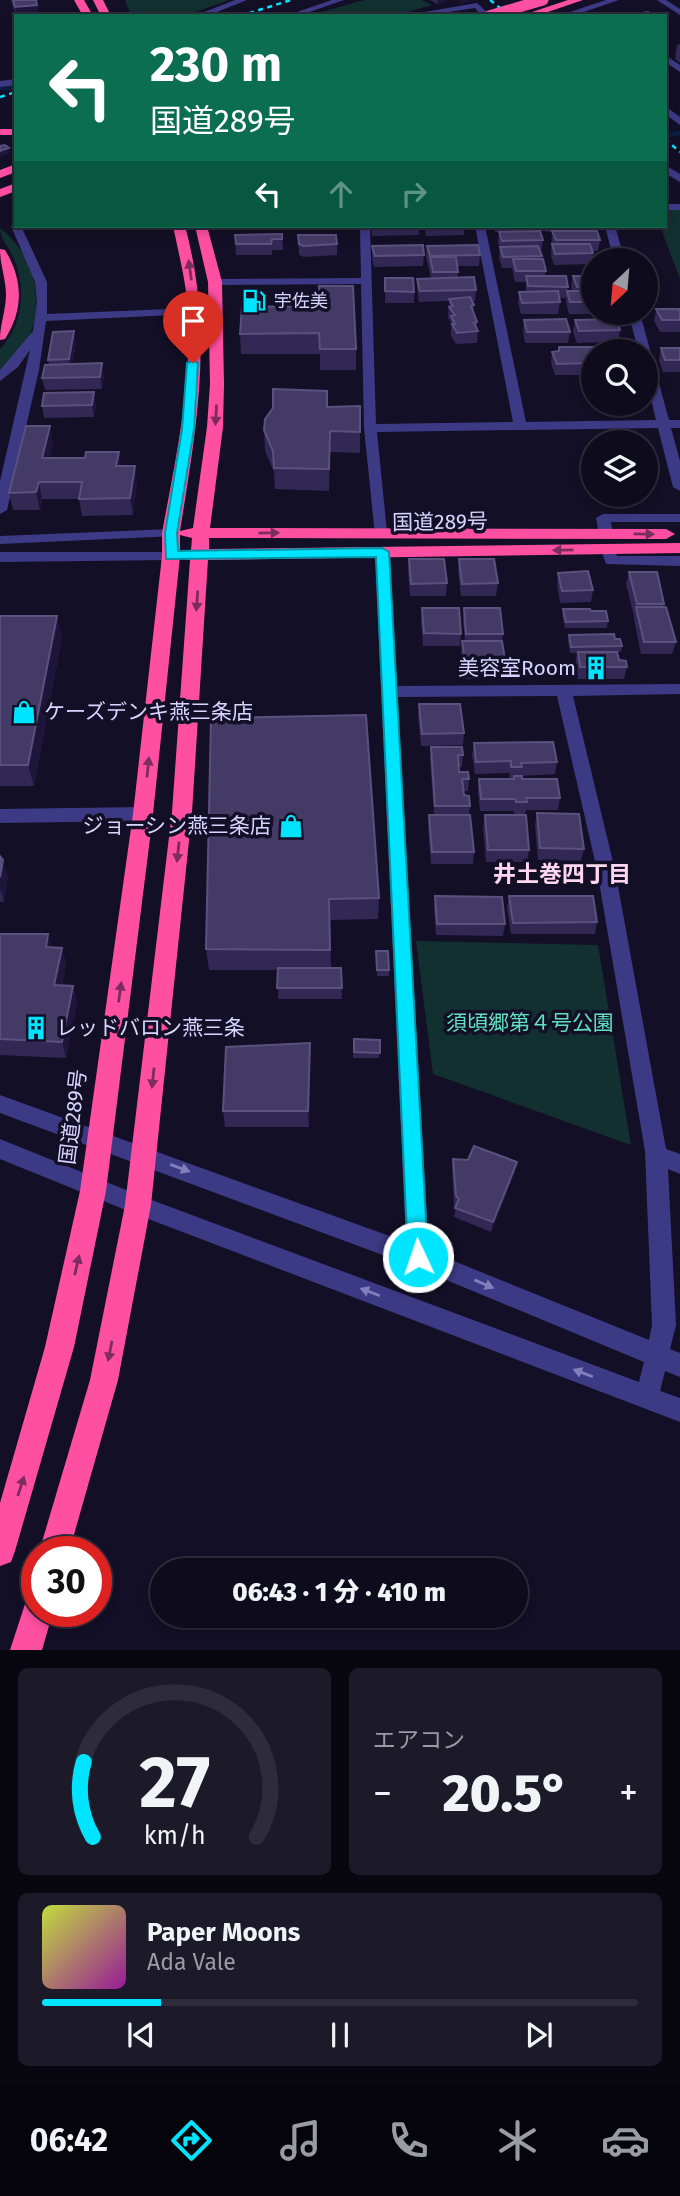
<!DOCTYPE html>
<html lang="ja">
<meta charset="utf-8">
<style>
:root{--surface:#0e0b1c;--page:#1c1929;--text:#f1f3f6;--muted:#9b9ba3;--line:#2e2b3b;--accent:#00e5ff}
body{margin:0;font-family:"Fira Sans","Noto Sans JP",sans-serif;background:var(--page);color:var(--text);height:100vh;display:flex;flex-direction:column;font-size:26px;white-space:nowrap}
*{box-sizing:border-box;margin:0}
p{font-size:23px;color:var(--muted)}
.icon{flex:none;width:38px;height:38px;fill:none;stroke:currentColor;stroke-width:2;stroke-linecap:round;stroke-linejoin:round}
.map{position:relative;height:1650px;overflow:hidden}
.sheet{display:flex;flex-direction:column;gap:18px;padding:18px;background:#08060f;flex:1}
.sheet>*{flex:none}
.banner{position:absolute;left:14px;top:14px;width:653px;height:214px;border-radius:0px;box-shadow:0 4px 10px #0003,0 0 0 2px var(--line);background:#0b6e4f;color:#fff;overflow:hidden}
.needle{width:46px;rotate:206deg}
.buttons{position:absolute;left:581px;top:248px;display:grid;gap:14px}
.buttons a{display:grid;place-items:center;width:77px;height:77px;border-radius:50%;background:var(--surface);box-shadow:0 4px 10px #0003,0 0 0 2px var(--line);font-size:35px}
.speed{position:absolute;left:21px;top:1536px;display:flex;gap:14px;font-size:35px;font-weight:700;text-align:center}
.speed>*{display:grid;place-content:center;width:91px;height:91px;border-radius:50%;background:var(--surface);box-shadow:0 4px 10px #0003,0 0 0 2px var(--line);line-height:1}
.speed .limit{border:10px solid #d22;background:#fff;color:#111}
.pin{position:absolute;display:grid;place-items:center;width:60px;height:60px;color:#fff;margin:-72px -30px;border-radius:50% 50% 50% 0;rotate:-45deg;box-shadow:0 0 7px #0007}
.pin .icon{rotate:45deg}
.me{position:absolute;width:77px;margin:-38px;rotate:357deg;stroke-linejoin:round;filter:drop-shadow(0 0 5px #0008)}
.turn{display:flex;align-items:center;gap:24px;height:147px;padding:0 21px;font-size:32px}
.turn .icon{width:91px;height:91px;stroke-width:2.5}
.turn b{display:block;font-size:49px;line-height:60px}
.lanes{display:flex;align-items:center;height:66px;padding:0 21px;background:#0003;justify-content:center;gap:35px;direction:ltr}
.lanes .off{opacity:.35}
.big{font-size:52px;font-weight:800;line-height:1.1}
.sheet .widget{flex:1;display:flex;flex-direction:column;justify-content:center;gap:10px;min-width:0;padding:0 24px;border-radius:10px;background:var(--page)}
.sheet .dial{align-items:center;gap:0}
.dial svg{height:182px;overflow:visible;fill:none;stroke:var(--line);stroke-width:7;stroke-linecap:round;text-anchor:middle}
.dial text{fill:var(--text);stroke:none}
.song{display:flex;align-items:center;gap:21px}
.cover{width:84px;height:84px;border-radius:10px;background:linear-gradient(135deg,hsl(70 70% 55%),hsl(300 70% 35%))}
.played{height:7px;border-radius:4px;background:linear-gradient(90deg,var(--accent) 20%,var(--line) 20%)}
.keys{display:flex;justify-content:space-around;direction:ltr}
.heat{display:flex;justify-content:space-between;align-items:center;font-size:38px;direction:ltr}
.sheet .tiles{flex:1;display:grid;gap:18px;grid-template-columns:1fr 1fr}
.widget:last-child{grid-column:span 2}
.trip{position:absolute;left:150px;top:1558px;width:378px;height:70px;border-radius:35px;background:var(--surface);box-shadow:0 4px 10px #0003,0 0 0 2px var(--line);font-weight:800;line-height:70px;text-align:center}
.dock{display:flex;height:112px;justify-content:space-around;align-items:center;background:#06040b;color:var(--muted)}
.dock .icon{width:49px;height:49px}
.dock .current{color:var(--accent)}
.dock b{font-size:32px;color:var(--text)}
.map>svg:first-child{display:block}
.green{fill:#12302f}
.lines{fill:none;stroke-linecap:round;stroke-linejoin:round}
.stream{stroke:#0a1f44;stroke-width:4.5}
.minor{fill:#3d3a85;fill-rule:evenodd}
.highway{fill:#ff4fa3;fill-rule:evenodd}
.rail{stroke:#00e5ff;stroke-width:2.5;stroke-dasharray:5 4.5;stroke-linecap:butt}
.highway-bridge{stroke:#ff4fa3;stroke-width:11}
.wall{fill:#312854}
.shaded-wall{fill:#1d163a}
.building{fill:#433a66;stroke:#5a527e;stroke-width:2}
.oneway{fill:#7d2c5e}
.oneway2{fill:#837fbc}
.route{fill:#00e5ff;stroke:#0095a6;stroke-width:2}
.labels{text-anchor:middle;stroke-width:7;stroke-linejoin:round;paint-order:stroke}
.far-poi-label{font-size:18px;fill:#d9d4ff;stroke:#130f26;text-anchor:start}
.street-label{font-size:21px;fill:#d9d4ff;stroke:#130f26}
.poi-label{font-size:21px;fill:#d9d4ff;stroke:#130f26;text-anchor:end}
.park-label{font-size:21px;fill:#5fe0c0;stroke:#130f26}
.neighbourhood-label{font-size:23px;font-weight:bold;fill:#ffd6f0;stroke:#130f26}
</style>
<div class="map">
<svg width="680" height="1650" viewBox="0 0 680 1650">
<rect width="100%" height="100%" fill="#130f26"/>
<path class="green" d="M125,0H229L184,16H131Z
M364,0H421L432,5L393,16H307Z
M665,209H680V279L660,226H665Z
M0,228C32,252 46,299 29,337C24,349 9,360 0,370V349C23,325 27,287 13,257C9,247 0,239 0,228Z
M416,941L598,945L631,1145L433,1074Z"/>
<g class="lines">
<path class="stream" d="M0,88L16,87
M665,136L680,133"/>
<path class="minor" d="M235,0H247L207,16H194Z
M332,0H344L298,16H285Z
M606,0H619L572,16H558Z
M657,0H666L680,9V15Z
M477,3L491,16H482L475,8L423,16H401Z
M665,55L680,65V72L665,62Z
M16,79V85L0,87V81Z
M665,106L680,117V125L665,114Z
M665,165L680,174V182L665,173Z
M665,204H680V210H665Z
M16,223V226H21L47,282V314L194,308L200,311L194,314L46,321L39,370L7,510L0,514V481L30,350L18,367L0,381V370L33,331L37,302L35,282L11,226Z
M360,226H370L376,424L513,422L475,226H485L526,422L656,420L646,378V352H639L628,313H640L669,420H680V428H671L680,461V491L673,487L658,428L377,432L387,532L385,535H375L364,428L361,284L215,285L209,282L215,279L361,278Z
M605,226H615L625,261H614Z
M603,514H680V522H611L613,534L606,538L599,534L596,518Z
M171,529L178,533L176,536L0,544V536Z
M608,545L613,546L617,556H680V566L606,564L601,549Z
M382,549L389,553L397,686L680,684V694L573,696L615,870L666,1149L680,1154V1174L668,1169L676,1325L670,1349L680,1353V1377L665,1371L660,1391L680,1398V1422L138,1215L0,1159V1139L141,1196L639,1382L644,1362L415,1267L0,1113V1095L406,1242L375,553ZM557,696L597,870L645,1151L652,1325L649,1340L429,1251L397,697Z
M0,552H171L178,556L171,560L0,562Z
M143,807L149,809L152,814L149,819L143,821L0,823V809Z"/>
<path class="highway" d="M74,0H84L93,16H83Z
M93,0H103L111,16H101Z
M568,0H583L536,16H520Z
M0,129H16V135H0Z
M16,164V172L0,178V170Z
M16,183V191L0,197V189Z
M173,226H185C214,333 197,424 180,531L193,528L207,427L210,384L208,282L195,226H207L222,282L224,384L223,427L210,528L666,529L675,534L666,539L209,538V549L680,543V553L208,560L192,812L151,1205L118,1380L69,1552H39L90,1380L125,1205L172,812L190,560L183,559L180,555L183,551L191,550L192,538L180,535V556L153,814L106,1191L74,1347L15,1551L11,1562L0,1566V1503L45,1347L80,1191L133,814L162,556V533C176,457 194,377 187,299C184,274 178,250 173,226Z
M0,249L5,250C23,279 24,310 5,339L0,340C0,324 6,310 6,295C6,279 0,265 0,249Z
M37,1596V1612H53L42,1650H10L26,1601Z"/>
<path class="rail" d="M490,0L510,16
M240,16L291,0
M0,97L16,92
M665,139L680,152"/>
<path class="highway-bridge" d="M489,16L543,0"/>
</g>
<path class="wall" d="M11,0H36L39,16H16Z
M430,0H446L445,2L437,4Z
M680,44V63L675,59L677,45Z
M371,226H419V235L372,236Z
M424,226H465L464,235L426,236Z
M494,226H523L522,231L495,232Z
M529,226H557L556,231L600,240L598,251H593L592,264L554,265L551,256L552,232L540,231L543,240L541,252H540L546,271L545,276L568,287L567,291H573L571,287L573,276H593V313L609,314H569L566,302V298H559L560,302L558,314H521L518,303L519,292H526V282H515L512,268H502L499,258L500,247L498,243L499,232L531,231Z
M565,226H593L592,231L566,230Z
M282,234L283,250H272V255H236L235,235Z
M298,235L337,244V255L304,257L299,255Z
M372,246L424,255L423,266L374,267L372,258Z
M427,246L480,255L479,266H457L458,278L476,290L475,301H472L474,305L473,312L477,322V329L478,331L477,343L456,344L451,336V322L448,318L449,301L419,302L417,290V279L431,278L426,257Z
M385,278L414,292V303H385Z
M319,306L356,349V370H320V354H241L240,334Z
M656,309H680V332H660L654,321Z
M524,320L570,332L568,343H525L523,332Z
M575,320L620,330L618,342L577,343L573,332Z
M76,343L72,364L104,375L102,389L45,390L42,378L49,364L48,360Z
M559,347L593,352V375H555L551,363L552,352L558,351Z
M661,348H680V372H663L659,360Z
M96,404L94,417L44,418L42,406Z
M360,406V453L330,452L329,491L275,489L274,472L265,451L264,430L327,407Z
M53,443L49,458L121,466L137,483L133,515L82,516L79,499H42L40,510H13L9,493Z
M409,559L447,583L446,596H410L408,571Z
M459,559L498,583L496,596H461L458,571Z
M629,572L664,604L663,607L676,642L672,654H641L634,619V616L626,584Z
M558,573L593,590L591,602L560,603L557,585Z
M422,608L461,634L460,646H423L421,620Z
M464,608L503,634L502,642L506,666L505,678L465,679L461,653L462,641H465L463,620Z
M563,609L591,611L608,621L607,628H565L562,615Z
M0,616L62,637L34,786H0Z
M569,635L615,639L622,646L621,652H617L619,660L627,667L624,679H578L575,664L577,653H570L568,641Z
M419,704L464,733L463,745L421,746L418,717Z
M211,718L379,898L378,919L330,920L331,968H341L342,999H278V970H209L206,949Z
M474,743L557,762L555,774L520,776L522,779L560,798L558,810H526L525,814H514V811H480L478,791L479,779H510L509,773L475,774L472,755Z
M431,747L463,755L462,767H459V772L469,779L468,791H463L464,795L470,806L469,815L474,852L473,864H431L428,827L429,815H434L430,759Z
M537,813L584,849L581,861L538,860L535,825Z
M485,815L529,850L527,862H486L483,827Z
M0,856L8,877L4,902H0Z
M435,896L505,924L503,936L436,935L434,908Z
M509,896L597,922L595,934H511L507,908Z
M0,934L52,947L62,948L66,964L62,985L73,986L77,1002L66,1058L0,1055Z
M376,951L389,970V976H377Z
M354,1039L380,1040L379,1058H353Z
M310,1043L309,1127H225L223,1111Z
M453,1159L515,1172L491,1232L454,1217L456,1207L454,1206L452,1169Z"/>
<path class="shaded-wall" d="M438,0H446L445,2L437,4Z
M460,0H468V2L459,3Z
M37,5L39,16H16L15,7Z
M9,148L10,153L0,157V151Z
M74,331L76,343L71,371L69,359Z
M102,363L104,375L102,389L100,377Z
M94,392L96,404L94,417L92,405Z
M50,426L53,443L46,475L42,458Z
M330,431V452L329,491V469Z
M119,452L121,469L116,466Z
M135,466L137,483L133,515L130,498Z
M39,482L42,499L40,510L36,492Z
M57,616L62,637L34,786L28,765Z
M3,860L8,877L4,902L0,889V877Z
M48,934L53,951L46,947Z
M62,948L66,964L59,1001L54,985Z
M73,986L77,1002L66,1058L62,1042Z
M310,1043V1059L309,1127L308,1111Z
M517,1162L515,1172L491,1232L493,1222Z"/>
<path class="building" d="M13,0H36L37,5L15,7Z
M648,12L654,16H633L631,15Z
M5,145L9,148L0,151V146Z
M540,231L543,240L502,241L499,232Z
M552,231H597L600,240H556Z
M282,234V239H272L271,244H236L235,235Z
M298,235H336L337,244L303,246L299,244Z
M552,244H590L593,253L555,254Z
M423,245L424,255L375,256L372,246Z
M478,245L480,255L430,256L427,246Z
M538,246L542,256L503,257L500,247Z
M430,257H456L458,272H433Z
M513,259H543L546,271H516Z
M526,276H566L568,287L528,286Z
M573,276H593V286L577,287Z
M474,277L476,290L420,291L417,279Z
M385,278H413L414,292L385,291Z
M319,286H353L356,349H320L319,333L240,334L242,307L320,306Z
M558,291L560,302L522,303L519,292Z
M567,291H593V302H570Z
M470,297L474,305L471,306L477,322L474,323L478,331L457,333L452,324H455L451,316L455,315L449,307L453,306L449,299Z
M656,309H680V320H662Z
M566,319L570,332H527L524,320Z
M617,319L620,330L579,331L575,320Z
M74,331L69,359L48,360L53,332Z
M559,347H636L637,352H593V363L557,364L552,352L559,351Z
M661,348H680V360H665Z
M102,363L100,377L42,378L45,365Z
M273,389L327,391V407L360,406V432L330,431L329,469L274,468L273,451L264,430L265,419L273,408Z
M94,392L92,405L42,406L44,393Z
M26,426H50L42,458H85L86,452H119L116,466H135L130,498L79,499L82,482H39L36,492L9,493Z
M409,559H444L447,583L411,584Z
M459,559H494L498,583L462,584Z
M588,571L593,590L562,591L558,573Z
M629,572H657L664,604H637Z
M636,607H666L676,642H644Z
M422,608H459L461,634L424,633Z
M464,608H500L503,634H466Z
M563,609H590L591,611H606L608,621L566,622Z
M0,616H57L28,765H0Z
M614,634L615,639H620L622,646L571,647L569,635Z
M462,641H502L506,666L466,667Z
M578,652H617L619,660L626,661L627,667H580Z
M419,704H460L464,733L422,734Z
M366,715L379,898L329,899L330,950L206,949L211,718Z
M553,742L557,762L521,763L522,767H511V761L476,762L474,743Z
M431,747H462L463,755H458L459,772H468L469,779H462L464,795L469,796L470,806H435Z
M514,776H522V779H557L560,798H526L527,802H516L515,799H481L479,779H514Z
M537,813L579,814L584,849L540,848Z
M429,815H470L474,852H432Z
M485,815H526L529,850H488Z
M0,856L3,860L0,877Z
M435,896L502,897L505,924H437Z
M509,896H593L597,922L513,923Z
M0,934H48L46,947L62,948L54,985L73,986L62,1042L0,1039Z
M376,951H388L389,970H377Z
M278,968H341L342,988H277Z
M354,1039L380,1040V1053L354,1052Z
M310,1043L308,1111H223L226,1047Z
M474,1146L517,1162L493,1222L455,1208L459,1199L456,1196L453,1159L468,1160Z"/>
<defs><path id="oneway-solid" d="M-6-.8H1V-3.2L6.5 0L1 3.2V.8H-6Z" transform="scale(1.75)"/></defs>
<g class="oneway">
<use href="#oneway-solid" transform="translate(190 270) rotate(-98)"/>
<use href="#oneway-solid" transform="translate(216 415) rotate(93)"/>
<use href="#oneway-solid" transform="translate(269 533) rotate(-1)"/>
<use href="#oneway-solid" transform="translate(644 534) rotate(1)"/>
<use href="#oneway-solid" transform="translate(563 550) rotate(179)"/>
<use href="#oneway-solid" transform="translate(197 601) rotate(94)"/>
<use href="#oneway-solid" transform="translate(148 767) rotate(-84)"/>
<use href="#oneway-solid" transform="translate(178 852) rotate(96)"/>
<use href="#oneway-solid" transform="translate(120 992) rotate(-82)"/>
<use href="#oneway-solid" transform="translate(153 1078) rotate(96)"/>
<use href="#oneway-solid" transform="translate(77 1265) rotate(-77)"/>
<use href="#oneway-solid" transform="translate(110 1351) rotate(101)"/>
<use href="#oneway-solid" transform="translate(21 1486) rotate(-72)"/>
</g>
<g class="oneway2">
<use href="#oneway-solid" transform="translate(180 1168) rotate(20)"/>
<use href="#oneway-solid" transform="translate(484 1284) rotate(23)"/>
<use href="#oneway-solid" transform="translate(370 1292) rotate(-159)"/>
<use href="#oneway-solid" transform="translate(583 1373) rotate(-159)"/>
</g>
<path class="route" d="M193,360L198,363L194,429L177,533L178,551L382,548L389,552L428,1257L425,1264L418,1267L411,1264L408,1257L376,557L166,559L165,533L182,429L187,363Z"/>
<defs>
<g id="fuel-bare" transform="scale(1.89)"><path d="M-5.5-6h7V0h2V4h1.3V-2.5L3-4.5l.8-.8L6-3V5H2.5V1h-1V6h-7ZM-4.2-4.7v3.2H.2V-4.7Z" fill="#00e5ff" stroke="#130f26" stroke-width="2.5" paint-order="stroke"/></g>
<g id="building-bare" transform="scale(1.89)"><path d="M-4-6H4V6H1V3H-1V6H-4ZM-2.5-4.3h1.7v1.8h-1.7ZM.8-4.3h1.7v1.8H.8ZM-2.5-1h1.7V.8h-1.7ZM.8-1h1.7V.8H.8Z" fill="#00e5ff" stroke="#130f26" stroke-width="2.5" paint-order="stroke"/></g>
<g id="shop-bare" transform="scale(1.89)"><path d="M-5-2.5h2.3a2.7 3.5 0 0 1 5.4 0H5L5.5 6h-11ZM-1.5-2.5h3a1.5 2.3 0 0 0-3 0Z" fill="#00e5ff" stroke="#130f26" stroke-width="2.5" paint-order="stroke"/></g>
</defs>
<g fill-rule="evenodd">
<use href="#fuel-bare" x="254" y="301"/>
<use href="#building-bare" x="596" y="668"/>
<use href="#shop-bare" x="24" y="712"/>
<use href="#shop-bare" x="291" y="826"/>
<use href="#building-bare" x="36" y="1028"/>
</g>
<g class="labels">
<g class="far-poi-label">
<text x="274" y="307">宇佐美</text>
</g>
<g class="street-label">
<text transform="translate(440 522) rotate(-1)" y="7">国道289号</text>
<text transform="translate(73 1117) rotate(-83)" y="7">国道289号</text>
</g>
<g class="poi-label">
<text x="576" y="675">美容室Room</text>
<text x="44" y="719" text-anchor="start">ケーズデンキ燕三条店</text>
<text x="271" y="833">ジョーシン燕三条店</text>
<text x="56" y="1035" text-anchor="start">レッドバロン燕三条</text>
</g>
<g class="park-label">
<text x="530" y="1030">須頃郷第４号公園</text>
</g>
<g class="neighbourhood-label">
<text x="562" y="882">井土巻四丁目</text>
</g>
</g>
</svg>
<div class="buttons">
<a><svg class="needle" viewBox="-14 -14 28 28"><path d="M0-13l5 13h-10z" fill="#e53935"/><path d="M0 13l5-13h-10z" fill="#9b9ba3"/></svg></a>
<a><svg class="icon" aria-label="search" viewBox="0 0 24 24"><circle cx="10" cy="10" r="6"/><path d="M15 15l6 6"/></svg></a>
<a><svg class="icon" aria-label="layers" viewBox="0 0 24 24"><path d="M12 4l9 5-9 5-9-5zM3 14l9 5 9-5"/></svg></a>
</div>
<div class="speed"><div class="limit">30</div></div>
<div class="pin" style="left:193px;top:363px;background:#d93025"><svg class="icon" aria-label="arrive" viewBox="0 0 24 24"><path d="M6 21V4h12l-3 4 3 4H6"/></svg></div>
<svg class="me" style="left:418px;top:1257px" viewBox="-20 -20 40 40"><circle r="17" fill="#00e5ff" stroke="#fff" stroke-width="3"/><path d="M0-11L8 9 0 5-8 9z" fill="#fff"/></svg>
<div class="trip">06:43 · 1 分 · 410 m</div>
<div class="banner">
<div class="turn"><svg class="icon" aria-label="left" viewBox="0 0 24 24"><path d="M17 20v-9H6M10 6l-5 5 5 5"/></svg><div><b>230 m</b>国道289号</div></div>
<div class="lanes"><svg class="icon" aria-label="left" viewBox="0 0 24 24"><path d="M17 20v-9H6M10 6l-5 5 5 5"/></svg><svg class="icon off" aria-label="ahead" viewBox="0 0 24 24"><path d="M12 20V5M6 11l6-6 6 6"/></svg><svg class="icon off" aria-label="right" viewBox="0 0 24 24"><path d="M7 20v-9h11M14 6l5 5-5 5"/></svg></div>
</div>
</div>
<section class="sheet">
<div class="tiles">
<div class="widget dial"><svg viewBox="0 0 100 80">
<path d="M14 69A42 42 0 1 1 86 69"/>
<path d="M14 69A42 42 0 0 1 10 36" stroke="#00e5ff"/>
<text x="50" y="56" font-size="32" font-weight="700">27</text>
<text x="50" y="72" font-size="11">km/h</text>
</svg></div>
<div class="widget"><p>エアコン</p>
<div class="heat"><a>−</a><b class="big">20.5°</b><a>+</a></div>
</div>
<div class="widget">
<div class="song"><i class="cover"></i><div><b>Paper Moons</b><p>Ada Vale</p></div></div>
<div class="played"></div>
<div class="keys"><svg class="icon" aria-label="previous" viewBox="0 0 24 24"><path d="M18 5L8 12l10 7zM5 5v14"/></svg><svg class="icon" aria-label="pause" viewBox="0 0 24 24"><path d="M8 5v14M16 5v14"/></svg><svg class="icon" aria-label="next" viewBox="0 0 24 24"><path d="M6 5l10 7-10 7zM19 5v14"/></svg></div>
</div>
</div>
</section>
<nav class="dock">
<b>06:42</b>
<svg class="icon current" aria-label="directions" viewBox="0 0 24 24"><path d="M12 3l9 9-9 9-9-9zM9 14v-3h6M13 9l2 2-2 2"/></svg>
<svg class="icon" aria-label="music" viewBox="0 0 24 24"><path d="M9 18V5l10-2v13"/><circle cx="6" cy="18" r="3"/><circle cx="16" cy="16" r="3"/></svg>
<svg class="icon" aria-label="phone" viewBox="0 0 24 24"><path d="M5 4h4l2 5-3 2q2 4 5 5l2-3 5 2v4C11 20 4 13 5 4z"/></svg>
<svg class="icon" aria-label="climate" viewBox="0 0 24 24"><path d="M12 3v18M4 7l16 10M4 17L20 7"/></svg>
<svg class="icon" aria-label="car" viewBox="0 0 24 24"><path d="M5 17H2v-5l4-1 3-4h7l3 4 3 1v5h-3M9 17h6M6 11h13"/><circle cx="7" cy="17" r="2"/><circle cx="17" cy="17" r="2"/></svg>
</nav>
